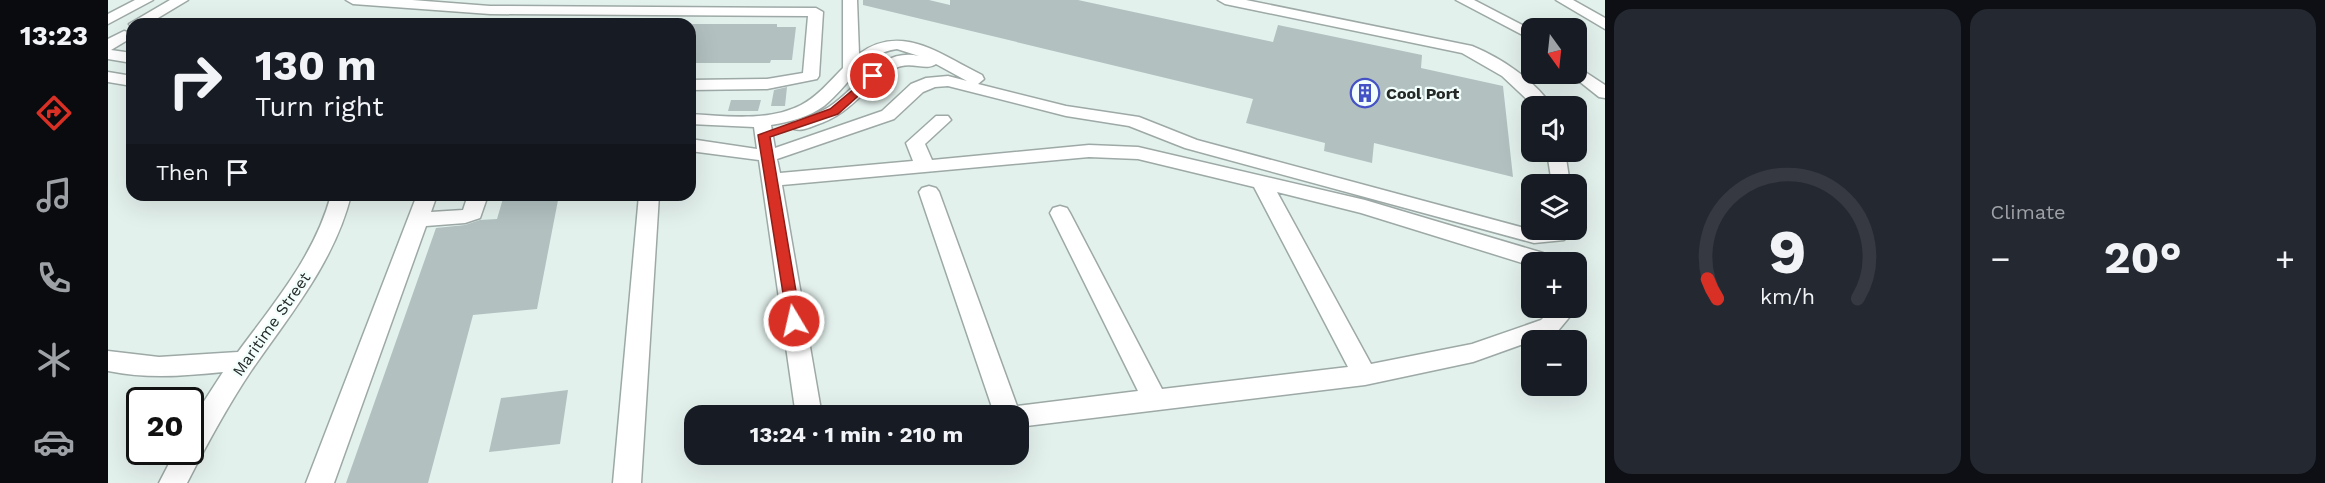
<!DOCTYPE html>
<meta charset="utf-8">
<style>
:root{--surface:#171b24;--page:#242831;--text:#f1f3f6;--muted:#9ea1a6;--line:#363941;--accent:#d93025}
body{margin:0;font-family:"Work Sans",sans-serif;background:var(--page);color:var(--text);height:100vh;display:flex;flex-direction:column;font-size:22px;white-space:nowrap}
*{box-sizing:border-box;margin:0}
p{font-size:20px;color:var(--muted)}
.icon{flex:none;width:33px;height:33px;fill:none;stroke:currentColor;stroke-width:2;stroke-linecap:round;stroke-linejoin:round}
.map{position:relative;flex:1;overflow:hidden}
.drawer{display:flex;flex-direction:column;gap:9px;padding:9px;background:#0d0f14;width:720px}
.drawer>*{flex:none}
.hud{position:absolute;left:18px;top:18px;width:570px;height:183px;border-radius:18px;box-shadow:0 6px 24px #0002;background:#171b24;color:var(--text);overflow:hidden}
.needle{width:39px;rotate:165deg}
.controls{position:absolute;left:1413px;top:18px;display:grid;gap:12px}
.controls a{display:grid;place-items:center;width:66px;height:66px;border-radius:12px;background:var(--surface);box-shadow:0 6px 24px #0002;font-size:30px}
.speed{position:absolute;left:18px;top:387px;display:flex;gap:12px;font-size:30px;font-weight:700;text-align:center}
.speed>*{display:grid;place-content:center;width:78px;height:78px;border-radius:50%;background:var(--surface);box-shadow:0 6px 24px #0002;line-height:1}
.speed .limit{border:3px solid #111;border-radius:9px;background:#fff;color:#111}
.pin{position:absolute;display:grid;place-items:center;width:51px;height:51px;color:#fff;margin:-26px;border:3px solid #fff;border-radius:50%;box-shadow:0 2px 6px #0007}
.me{position:absolute;width:66px;margin:-33px;rotate:351deg;stroke-linejoin:round;filter:drop-shadow(0 0 4px #0008)}
.turn{display:flex;align-items:center;gap:21px;height:126px;padding:0 30px;font-size:27px}
.turn .icon{width:78px;height:78px;stroke-width:2.5}
.turn b{display:block;font-size:42px;line-height:51px}
.then{display:flex;align-items:center;height:57px;padding:0 30px;background:#0003;gap:12px;font-size:22px}
.big{font-size:45px;font-weight:700;line-height:1.1}
.drawer .widget{flex:1;display:flex;flex-direction:column;justify-content:center;gap:9px;min-width:0;padding:0 21px;border-radius:18px;background:var(--page)}
.drawer .dial{align-items:center;gap:0}
.dial svg{height:156px;overflow:visible;fill:none;stroke:var(--line);stroke-width:7;stroke-linecap:round;text-anchor:middle}
.dial text{fill:var(--text);stroke:none}
.heat{display:flex;justify-content:space-between;align-items:center;font-size:33px;direction:ltr}
.drawer .tiles{flex:1;display:grid;gap:9px;grid-template-columns:repeat(2,1fr)}
.trip{position:absolute;left:576px;top:405px;width:345px;height:60px;border-radius:18px;background:var(--surface);box-shadow:0 6px 24px #0002;font-weight:700;line-height:60px;text-align:center}
main{display:flex;flex:1;min-height:0}
.menu{display:flex;flex-direction:column;width:108px;justify-content:space-around;align-items:center;background:#090b0e;color:var(--muted)}
.menu .icon{width:42px;height:42px}
.menu .on{color:var(--accent)}
.menu b{font-size:27px;color:var(--text)}
.map>svg:first-child{display:block}
.building{fill:#b2c0c0}
.lines{fill:none;stroke-linecap:round;stroke-linejoin:round}
.minor-casing{stroke:#9da9a6;stroke-width:3}
.minor{fill:#fff;fill-rule:evenodd}
.route{fill:#d93025;stroke:#8d1f18;stroke-width:1.5}
.labels{text-anchor:middle;stroke-width:4.5;stroke-linejoin:round;paint-order:stroke}
.poi-label{font-size:16px;font-weight:bold;fill:#252a28;stroke:#f1fefb;text-anchor:start}
.street-label{font-size:16px;fill:#252a28;stroke:#f1fefb}
</style>
<main>
<nav class="menu">
<b>13:23</b>
<svg class="icon on" aria-label="directions" viewBox="0 0 24 24"><path d="M12 3l9 9-9 9-9-9zM9 14v-3h6M13 9l2 2-2 2"/></svg>
<svg class="icon" aria-label="music" viewBox="0 0 24 24"><path d="M9 18V5l10-2v13"/><circle cx="6" cy="18" r="3"/><circle cx="16" cy="16" r="3"/></svg>
<svg class="icon" aria-label="phone" viewBox="0 0 24 24"><path d="M5 4h4l2 5-3 2q2 4 5 5l2-3 5 2v4C11 20 4 13 5 4z"/></svg>
<svg class="icon" aria-label="climate" viewBox="0 0 24 24"><path d="M12 3v18M4 7l16 10M4 17L20 7"/></svg>
<svg class="icon" aria-label="car" viewBox="0 0 24 24"><path d="M5 17H2v-5l4-1 3-4h7l3 4 3 1v5h-3M9 17h6M6 11h13"/><circle cx="7" cy="17" r="2"/><circle cx="17" cy="17" r="2"/></svg>
</nav>
<div class="map">
<svg width="1497" height="483" viewBox="0 0 1497 483">
<rect width="100%" height="100%" fill="#e3f1ed"/>
<path class="building" d="M755,0H821L842,5V0H970L1165,42L1170,25L1314,55L1313,68L1395,86L1405,177L1266,143L1264,163L1216,151L1217,143L1138,123L1145,99L755,5Z
M582,24H669V27H688L684,60H663L662,63H582Z
M679,87L677,106H663L666,90Z
M623,100H653L650,111H620Z
M396,195H451L429,309L365,315L320,483H238L328,228L357,225L372,220L389,219Z
M460,390L452,444L381,452L393,398Z"/>
<g class="lines">
<g class="minor-casing">
<path id="minor" d="M27,0H45L0,24V14Z
M62,0H80L40,24H24V27L21,24Z
M238,0H304L382,6L708,8L715,12L711,76L709,79L659,89L582,90V80L659,79L695,73L700,16L382,14L245,4Z
M735,0H749L751,54C794,22 834,56 874,75L876,79L870,84L958,106L1031,117L1089,140L1424,230H1467L1456,240L1426,243L1077,148L1021,126L958,116L840,86L827,87L815,92L786,119L669,159L672,173L805,161L798,143L828,116H840L843,120L817,144L824,160L981,145L1030,147L1257,200L1435,253L1444,262H1424V266L1253,213L1169,192L1263,364L1364,344L1433,320L1445,308H1469L1449,332L1365,362L1257,385L910,427V416H887L811,192L814,188L821,186L828,188L831,192L909,406L1030,391L942,213L945,208L952,206L959,208L962,213L1054,389L1240,367L1146,187L1030,159L981,157L674,185L714,416H688L651,160L582,151V139L649,149L646,127L582,124V114C618,116 660,122 693,105C709,97 722,81 735,68ZM789,49L811,56C772,47 749,89 721,107C710,114 698,117 686,121L683,125L686,129C694,131 700,128 708,125C743,114 755,89 784,70C801,59 817,72 828,64L859,81L840,76L818,78L803,84L774,111L667,148L663,125C682,122 701,117 716,106C740,87 756,53 789,49Z
M1110,0H1138L1364,46C1393,58 1425,79 1444,106H1426L1394,76L1354,53L1117,4Z
M1348,0H1366L1424,30V40Z
M1448,0H1465L1497,18V29Z
M16,31L24,33V43L18,41L3,50L24,53V63L0,59V39Z
M1468,66L1497,85V98L1491,97L1462,74H1468Z
M0,72L24,76V86L0,82Z
M1439,152H1457L1462,184H1444Z
M223,195H243C227,261 181,316 143,371C119,407 99,444 79,483H51L67,452H82V423L115,372C76,376 39,379 0,371V351L51,357L130,352C166,303 207,255 223,195Z
M309,195H329L323,212L355,210L360,195H380L372,218L357,223L318,226L226,483H198Z
M531,195H551L533,483H505Z"/>
</g>
<use href="#minor" class="minor"/>
</g>
<path class="route" d="M765,73L770,76L769,79L730,114L662,137L693,321L691,325H680L650,135L722,109Z"/>
<defs>
<g id="building-ring" transform="scale(1.5)"><circle r="9.5" fill="#f1fefb" stroke="#4452c6" stroke-width="1.5"/><path d="M-4-6H4V6H1V3H-1V6H-4ZM-2.5-4.3h1.7v1.8h-1.7ZM.8-4.3h1.7v1.8H.8ZM-2.5-1h1.7V.8h-1.7ZM.8-1h1.7V.8H.8Z" fill="#4452c6"/></g>
</defs>
<g fill-rule="evenodd">
<use href="#building-ring" x="1257" y="93"/>
</g>
<g class="labels">
<g class="poi-label">
<text x="1278" y="99">Cool Port</text>
</g>
<g class="street-label">
<text transform="translate(163 324) rotate(-55)" y="6">Maritime Street</text>
</g>
</g>
</svg>
<div class="controls">
<a><svg class="needle" viewBox="-14 -14 28 28"><path d="M0-13l5 13h-10z" fill="#e53935"/><path d="M0 13l5-13h-10z" fill="#9ea1a6"/></svg></a>
<a><svg class="icon" aria-label="sound" viewBox="0 0 24 24"><path d="M4 9h4l5-4v14l-5-4H4zM17 9q2 3 0 6"/></svg></a>
<a><svg class="icon" aria-label="layers" viewBox="0 0 24 24"><path d="M12 4l9 5-9 5-9-5zM3 14l9 5 9-5"/></svg></a>
<a>+</a>
<a>−</a>
</div>
<div class="speed"><div class="limit">20</div></div>
<div class="pin" style="left:765px;top:76px;background:#d93025"><svg class="icon" aria-label="arrive" viewBox="0 0 24 24"><path d="M6 21V4h12l-3 4 3 4H6"/></svg></div>
<svg class="me" style="left:686px;top:321px" viewBox="-20 -20 40 40"><circle r="17" fill="#d93025" stroke="#fff" stroke-width="3"/><path d="M0-11L8 9 0 5-8 9z" fill="#fff"/></svg>
<div class="trip">13:24 · 1 min · 210 m</div>
<div class="hud">
<div class="turn"><svg class="icon" aria-label="right" viewBox="0 0 24 24"><path d="M7 20v-9h11M14 6l5 5-5 5"/></svg><div><b>130 m</b>Turn right</div></div>
<div class="then">Then<svg class="icon" aria-label="arrive" viewBox="0 0 24 24"><path d="M6 21V4h12l-3 4 3 4H6"/></svg></div>
</div>
</div>
<section class="drawer">
<div class="tiles">
<div class="widget dial"><svg viewBox="0 0 100 80">
<path d="M14 69A42 42 0 1 1 86 69"/>
<path d="M14 69A42 42 0 0 1 9 59" stroke="#d93025"/>
<text x="50" y="56" font-size="32" font-weight="700">9</text>
<text x="50" y="72" font-size="11">km/h</text>
</svg></div>
<div class="widget"><p>Climate</p>
<div class="heat"><a>−</a><b class="big">20°</b><a>+</a></div>
</div>
</div>
</section>
</main>
